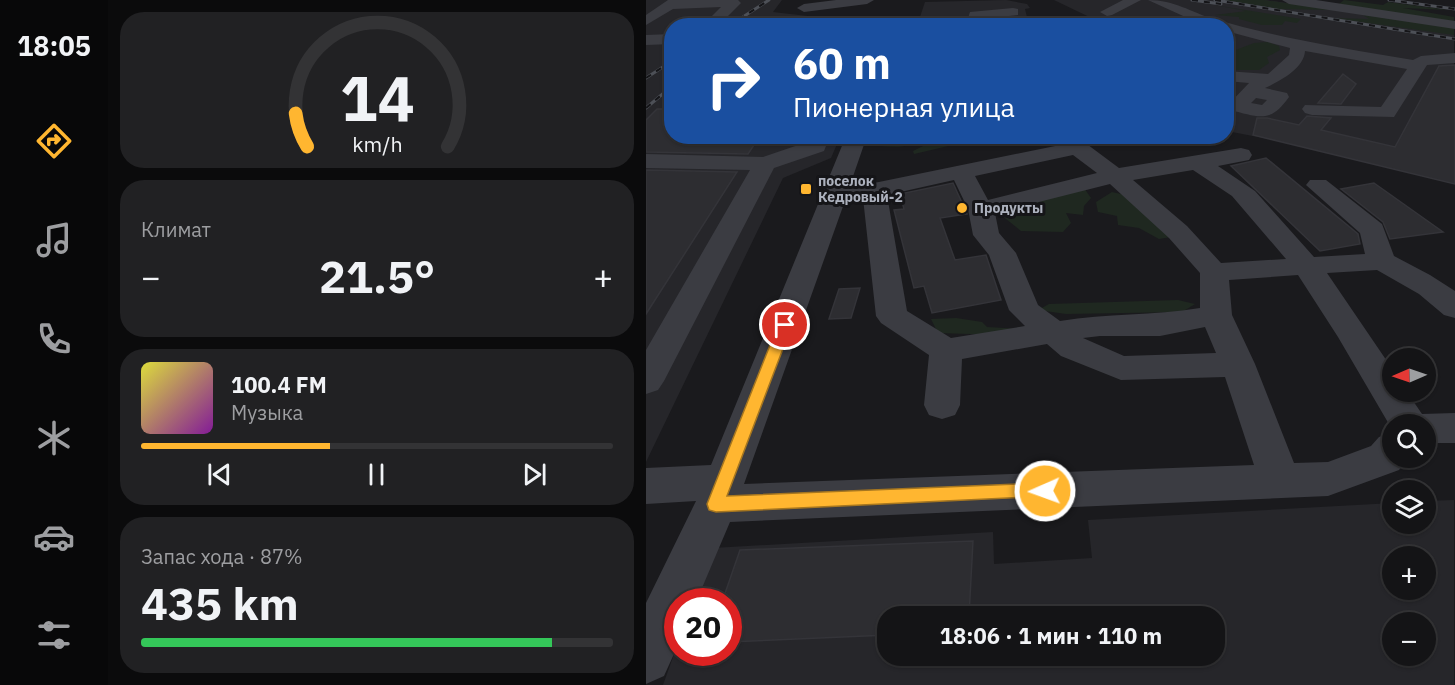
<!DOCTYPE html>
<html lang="ru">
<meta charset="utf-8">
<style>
:root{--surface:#141416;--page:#212123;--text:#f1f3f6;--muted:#9d9ea1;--line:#333335;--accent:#ffb630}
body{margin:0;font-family:"IBM Plex Sans",sans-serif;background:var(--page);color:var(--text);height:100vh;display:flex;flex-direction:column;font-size:22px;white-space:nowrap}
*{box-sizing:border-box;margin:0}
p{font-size:20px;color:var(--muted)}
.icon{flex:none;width:33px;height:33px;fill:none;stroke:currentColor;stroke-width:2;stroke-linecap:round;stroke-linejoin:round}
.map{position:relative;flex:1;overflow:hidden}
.side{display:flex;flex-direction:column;gap:12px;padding:12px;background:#0b0b0c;width:538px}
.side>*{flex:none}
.guide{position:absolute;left:18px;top:18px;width:570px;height:126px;border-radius:24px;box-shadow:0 2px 4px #0004,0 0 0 2px var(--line);background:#1a4fa0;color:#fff;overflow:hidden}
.needle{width:39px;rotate:268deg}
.tools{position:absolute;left:736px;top:348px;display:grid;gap:12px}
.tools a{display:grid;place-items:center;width:54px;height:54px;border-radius:50%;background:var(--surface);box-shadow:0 2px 4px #0004,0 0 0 2px var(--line);font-size:30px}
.speed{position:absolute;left:18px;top:588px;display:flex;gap:12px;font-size:30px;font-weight:700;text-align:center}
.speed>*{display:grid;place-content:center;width:78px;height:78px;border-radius:50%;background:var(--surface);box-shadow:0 2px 4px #0004,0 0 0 2px var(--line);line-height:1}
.speed .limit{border:9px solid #d22;background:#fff;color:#111}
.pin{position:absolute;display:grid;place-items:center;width:51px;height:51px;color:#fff;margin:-26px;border:3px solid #fff;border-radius:50%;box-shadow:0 2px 6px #0007}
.me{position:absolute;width:66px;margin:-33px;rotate:268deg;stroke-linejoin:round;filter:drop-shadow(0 0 4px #0008)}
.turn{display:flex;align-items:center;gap:21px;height:126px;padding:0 30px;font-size:27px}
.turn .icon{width:78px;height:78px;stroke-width:2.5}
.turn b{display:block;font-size:42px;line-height:51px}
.big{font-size:45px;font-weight:700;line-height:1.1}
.side .card{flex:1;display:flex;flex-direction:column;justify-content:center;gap:9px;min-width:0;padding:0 21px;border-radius:24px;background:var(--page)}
.side .dial{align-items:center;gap:0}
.dial svg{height:156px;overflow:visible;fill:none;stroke:var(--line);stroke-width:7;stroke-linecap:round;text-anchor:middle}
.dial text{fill:var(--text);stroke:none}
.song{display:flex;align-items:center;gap:18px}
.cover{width:72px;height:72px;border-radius:9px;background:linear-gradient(135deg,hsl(60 70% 55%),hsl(290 70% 35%))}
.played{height:6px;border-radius:3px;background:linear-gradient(90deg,var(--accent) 40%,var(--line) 40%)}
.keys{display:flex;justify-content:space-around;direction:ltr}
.heat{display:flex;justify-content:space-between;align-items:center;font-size:33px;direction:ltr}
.charge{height:9px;border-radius:4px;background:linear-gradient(90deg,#34c759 87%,var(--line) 0)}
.trip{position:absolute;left:231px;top:606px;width:348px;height:60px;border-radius:24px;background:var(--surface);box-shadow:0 2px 4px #0004,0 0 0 2px var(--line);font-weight:700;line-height:60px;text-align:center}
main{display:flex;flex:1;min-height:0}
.tab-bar{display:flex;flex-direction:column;width:108px;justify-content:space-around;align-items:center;background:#080809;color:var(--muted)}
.tab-bar .icon{width:42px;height:42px}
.tab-bar .selected{color:var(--accent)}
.tab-bar b{font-size:27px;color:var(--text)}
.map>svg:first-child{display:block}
.built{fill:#26262a;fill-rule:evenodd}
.green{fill:#1f2820}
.building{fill:#2d2d31;stroke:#343439;stroke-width:1.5}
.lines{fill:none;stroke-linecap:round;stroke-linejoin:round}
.minor{fill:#3b3c42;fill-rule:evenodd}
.rail-casing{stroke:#4d5057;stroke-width:3}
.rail{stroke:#151518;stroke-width:2;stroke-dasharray:6;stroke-linecap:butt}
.route{fill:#ffb630;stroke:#a6761f;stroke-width:1.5}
.poi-dot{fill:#ffb630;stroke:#151518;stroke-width:2}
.labels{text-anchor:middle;stroke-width:6;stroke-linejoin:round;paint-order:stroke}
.far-poi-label{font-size:14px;font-weight:bold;fill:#acb1bd;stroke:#151518;text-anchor:start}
</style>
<main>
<nav class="tab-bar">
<b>18:05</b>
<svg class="icon selected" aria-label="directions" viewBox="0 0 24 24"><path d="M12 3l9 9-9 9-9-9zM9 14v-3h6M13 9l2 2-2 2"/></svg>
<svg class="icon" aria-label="music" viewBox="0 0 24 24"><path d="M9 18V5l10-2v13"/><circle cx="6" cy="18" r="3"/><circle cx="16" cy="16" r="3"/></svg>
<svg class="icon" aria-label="phone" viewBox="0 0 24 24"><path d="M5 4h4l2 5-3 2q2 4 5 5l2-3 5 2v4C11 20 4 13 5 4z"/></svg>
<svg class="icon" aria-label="climate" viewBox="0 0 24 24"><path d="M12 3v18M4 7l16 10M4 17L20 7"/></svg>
<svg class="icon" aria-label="car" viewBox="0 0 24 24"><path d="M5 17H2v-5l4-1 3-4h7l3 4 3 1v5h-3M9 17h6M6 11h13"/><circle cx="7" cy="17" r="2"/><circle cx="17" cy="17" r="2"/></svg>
<svg class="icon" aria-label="filters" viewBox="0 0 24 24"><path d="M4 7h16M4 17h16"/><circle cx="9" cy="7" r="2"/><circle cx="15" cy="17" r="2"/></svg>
</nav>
<section class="side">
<div class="card dial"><svg viewBox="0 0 100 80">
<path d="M14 69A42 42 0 1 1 86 69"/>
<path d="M14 69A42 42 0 0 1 8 52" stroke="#ffb630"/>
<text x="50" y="56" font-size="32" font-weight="700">14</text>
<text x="50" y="72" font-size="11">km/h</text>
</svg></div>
<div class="card"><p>Климат</p>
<div class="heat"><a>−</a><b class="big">21.5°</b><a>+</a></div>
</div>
<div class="card">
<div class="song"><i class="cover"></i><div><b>100.4 FM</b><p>Музыка</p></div></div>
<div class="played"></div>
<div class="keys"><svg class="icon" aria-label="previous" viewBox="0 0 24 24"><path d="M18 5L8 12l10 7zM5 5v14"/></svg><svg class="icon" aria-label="pause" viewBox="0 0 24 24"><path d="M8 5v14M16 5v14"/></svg><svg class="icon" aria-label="next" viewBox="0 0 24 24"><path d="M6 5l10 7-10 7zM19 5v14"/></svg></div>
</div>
<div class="card"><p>Запас хода · 87%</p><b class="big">435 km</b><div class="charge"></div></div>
</section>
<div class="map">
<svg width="809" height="685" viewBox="0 0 809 685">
<rect width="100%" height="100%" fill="#1a1a1d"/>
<path class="built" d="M0,0H136L127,12L170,17L161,25L26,26V136L194,137L185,158L137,178L0,462Z
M360,0L381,4L384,8L379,9L383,25L271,26L279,2Z
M408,0H620L808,28V184L638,142L581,131L580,26L460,25Z
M808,500V685H17L31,646L32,652H82V602L48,601L67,548L347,532L348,564L446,558L442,520L747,503V524H780V501ZM747,556H780V590H747ZM242,616H568V656H242ZM747,622H780V656H747Z"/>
<path class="green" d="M579,0H618L687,10L633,9Z
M698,0L737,5L742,2L803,10L757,8L808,17V22L693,4Z
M568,5L655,19L651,23L639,21L636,25H616L593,19V17L569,15L600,11Z
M717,15L808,28V35L687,18L723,19Z
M622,42L633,46L634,50L621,57L623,63L613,70H581L582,53L608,43Z
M236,137L277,136L278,137C266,149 249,147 233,146Z
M311,137L337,138L268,154L267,151L289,140Z
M438,188L445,198L438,206L437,215L420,213L425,223L417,232L375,231L355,215L366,206Z
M466,192L484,196L525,237L513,239L493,228L472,225L471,216L452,212L450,202Z
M532,300L549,304L536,312L420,314L392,310L403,304Z
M310,318L336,322L341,327L375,329L355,335L292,333L285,319Z"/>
<path class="building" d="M809,65V184L607,135L611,118H621L653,125L661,116L685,118L675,130L749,147L793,66Z
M697,74L710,84L695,104L672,103Z
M11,109H26V136H114L102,154L0,152V120Z
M620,158L712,234L714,244L674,251L585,166Z
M0,170L91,172L0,314Z
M307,183L321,214L294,218L309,260L340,255L355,300L286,313L278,286L268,288L248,210L258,209L254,194Z
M728,183L797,232L744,239L737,222L695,189Z
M214,288L205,318L183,319L193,289Z
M327,541L323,616H242V635L82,642V602H76L94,550Z"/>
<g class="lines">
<path class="minor" d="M22,0H92L95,3L72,26H56L75,7L27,9L0,25V15Z
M190,0H228L221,4L158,12L151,8L158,4Z
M477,0H495L466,15L461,16L454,12Z
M502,0C529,0 544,12 568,19C633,38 700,49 767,60L775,56L809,53V63L781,65L748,117L666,115L659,113L656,109L659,105L735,107L761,69L659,51C658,69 632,82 619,88L641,93L643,97C624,124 613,117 584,110L581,106L603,83L580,81V71L622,74L643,55L644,48L580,31V26L557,25ZM610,98L621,100L616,105L605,103Z
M636,0H670L809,21V29L643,4Z
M367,8L372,9V15L336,19L335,26H301L308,22L321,21L324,12Z
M129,16L136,20L132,26H116Z
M228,16L256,17L263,21L256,25L217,26L223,17Z
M26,34V44L0,45V35Z
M163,136H184L178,151L128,168L18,381L12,390L0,394V350L104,170L0,168V154L117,157L161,142Z
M200,136H221L204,185L228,183L414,145L406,136H430L473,168L595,148L603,150L606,155L603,160L572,166L609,191L668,257L719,254L714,233L660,185L664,180H680L736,224L748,256L784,275L809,291V318L798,315L773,294L731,270L681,273L747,370V392H761L776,414L809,413V443H780V424H747V431L692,337L652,275L583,280L586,315L609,364L648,463L682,462L725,446L733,437L747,432V458H762L753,470L682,496L84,522L50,602H32V645L18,676L0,684V603L50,501L0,504V468L65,465ZM427,155L451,173L342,200L329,176ZM547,170L586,196L640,259L575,263L541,226L487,180ZM308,180L322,209L327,235L343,255L363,310L379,326L305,338L261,311L241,195ZM464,184L523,238L554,273V308C507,316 461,313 414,321L392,305L370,253L353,233L349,213ZM200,198H217L230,316L235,323L283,355L278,405L283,415L296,419L309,415L314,405L316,359L401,344L415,356L475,380L579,377L608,465L98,484ZM559,327L570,353L478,356L437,338L454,336H514Z"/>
<g class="rail-casing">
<path id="rail" d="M546,0L575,4
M569,0L809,39
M743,0L809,9
M83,26L123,0
M0,78L26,61
M0,108L26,86"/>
</g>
<use href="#rail" class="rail"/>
</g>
<path class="route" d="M139,321L146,325L81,496L399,483L405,485L407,491L405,496L70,512L63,510L61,504L132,325Z"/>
<g class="poi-dot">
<rect x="154" y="183" width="12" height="12" rx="3"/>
<circle cx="316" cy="208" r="6"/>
</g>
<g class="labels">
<g class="far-poi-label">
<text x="172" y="186">поселок<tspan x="172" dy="16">Кедровый-2</tspan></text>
<text x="328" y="213">Продукты</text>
</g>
</g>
</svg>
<div class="tools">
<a><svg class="needle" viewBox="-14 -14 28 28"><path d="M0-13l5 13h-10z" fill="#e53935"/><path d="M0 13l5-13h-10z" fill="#9d9ea1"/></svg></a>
<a><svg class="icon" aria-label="search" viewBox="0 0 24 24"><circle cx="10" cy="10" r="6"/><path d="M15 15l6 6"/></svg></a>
<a><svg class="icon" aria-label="layers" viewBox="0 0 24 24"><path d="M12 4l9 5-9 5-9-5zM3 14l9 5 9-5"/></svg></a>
<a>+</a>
<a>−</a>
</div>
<div class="speed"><div class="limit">20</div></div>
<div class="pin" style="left:139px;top:325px;background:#d93025"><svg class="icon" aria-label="arrive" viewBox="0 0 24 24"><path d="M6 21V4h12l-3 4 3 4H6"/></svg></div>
<svg class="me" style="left:399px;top:491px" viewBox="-20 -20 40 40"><circle r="17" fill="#ffb630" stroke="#fff" stroke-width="3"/><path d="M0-11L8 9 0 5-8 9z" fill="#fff"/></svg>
<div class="trip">18:06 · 1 мин · 110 m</div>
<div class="guide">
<div class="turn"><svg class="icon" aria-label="right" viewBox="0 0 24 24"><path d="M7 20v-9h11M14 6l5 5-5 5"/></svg><div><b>60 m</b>Пионерная улица</div></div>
</div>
</div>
</main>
